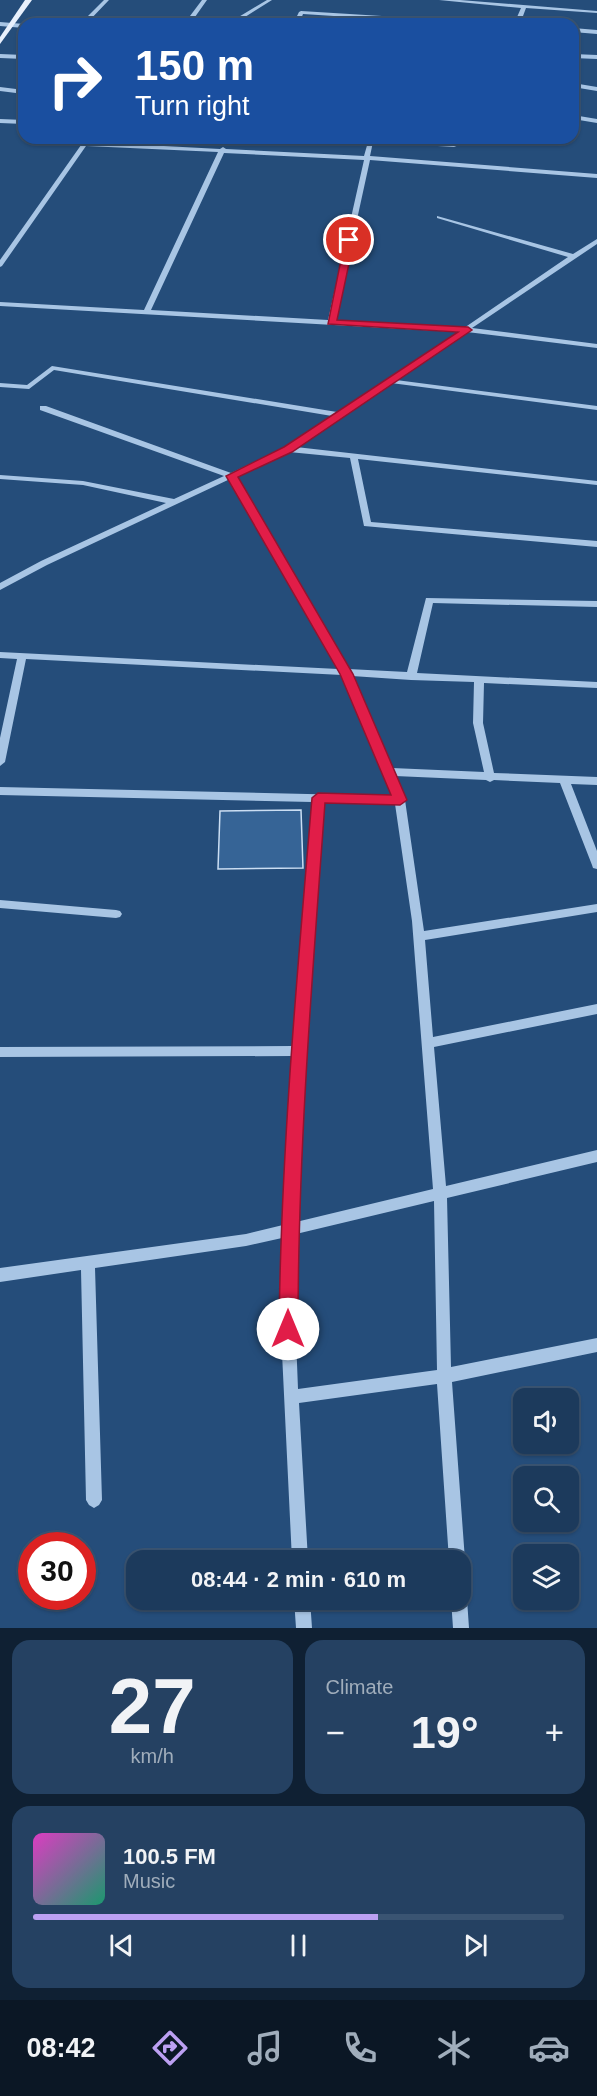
<!DOCTYPE html>
<meta charset="utf-8">
<style>
:root{--surface:#1c3a5c;--page:#254162;--text:#f1f3f6;--muted:#a0adbb;--line:#3a5472;--accent:#bca0f2}
body{margin:0;font-family:Arial,sans-serif;background:var(--page);color:var(--text);height:100vh;display:flex;flex-direction:column;font-size:22px;white-space:nowrap}
*{box-sizing:border-box;margin:0}
p{font-size:20px;color:var(--muted)}
.icon{flex:none;width:33px;height:33px;fill:none;stroke:currentColor;stroke-width:2;stroke-linecap:round;stroke-linejoin:round}
.map{position:relative;height:1628px;overflow:hidden}
.details{display:flex;flex-direction:column;gap:12px;padding:12px;background:#0f2033;flex:1}
.details>*{flex:none}
.banner{position:absolute;left:18px;top:18px;width:561px;height:126px;border-radius:18px;box-shadow:0 2px 4px #0004,0 0 0 2px var(--line);background:#1a4fa0;color:#fff;overflow:hidden}
.tools{position:absolute;left:513px;top:1388px;display:grid;gap:12px}
.tools a{display:grid;place-items:center;width:66px;height:66px;border-radius:12px;background:var(--surface);box-shadow:0 2px 4px #0004,0 0 0 2px var(--line);font-size:30px}
.speed{position:absolute;left:18px;top:1532px;display:flex;gap:12px;font-size:30px;font-weight:700;text-align:center}
.speed>*{display:grid;place-content:center;width:78px;height:78px;border-radius:50%;background:var(--surface);box-shadow:0 2px 4px #0004,0 0 0 2px var(--line);line-height:1}
.speed .limit{border:9px solid #d22;background:#fff;color:#111}
.pin{position:absolute;display:grid;place-items:center;width:51px;height:51px;color:#fff;margin:-26px;border:3px solid #fff;border-radius:50%;box-shadow:0 2px 6px #0007}
.me{position:absolute;width:66px;margin:-33px;rotate:0deg;stroke-linejoin:round;filter:drop-shadow(0 0 4px #0008)}
.turn{display:flex;align-items:center;gap:21px;height:126px;padding:0 18px;font-size:27px}
.turn .icon{width:78px;height:78px;stroke-width:2.5}
.turn b{display:block;font-size:42px;line-height:51px}
.big{font-size:45px;font-weight:700;line-height:1.1}
.details .widget{flex:1;display:flex;flex-direction:column;justify-content:center;gap:9px;min-width:0;padding:0 21px;border-radius:18px;background:var(--page)}
.details .dial{align-items:center;gap:0}
.dial b{font-size:78px;line-height:1}
.song{display:flex;align-items:center;gap:18px}
.cover{width:72px;height:72px;border-radius:9px;background:linear-gradient(135deg,hsl(310 70% 55%),hsl(160 70% 35%))}
.played{height:6px;border-radius:3px;background:linear-gradient(90deg,var(--accent) 65%,var(--line) 65%)}
.keys{display:flex;justify-content:space-around;direction:ltr}
.heat{display:flex;justify-content:space-between;align-items:center;font-size:33px;direction:ltr}
.details .tiles{flex:1;display:grid;gap:12px;grid-template-columns:1fr 1fr}
.widget:last-child{grid-column:span 2}
.trip{position:absolute;left:126px;top:1550px;width:345px;height:60px;border-radius:18px;background:var(--surface);box-shadow:0 2px 4px #0004,0 0 0 2px var(--line);font-weight:700;line-height:60px;text-align:center}
.tab-bar{display:flex;height:96px;justify-content:space-around;align-items:center;background:#0b1725;color:var(--muted)}
.tab-bar .icon{width:42px;height:42px}
.tab-bar .selected{color:var(--accent)}
.tab-bar b{font-size:27px;color:var(--text)}
.map>svg:first-child{display:block}
.building{fill:#366496;stroke:#cbdef3;stroke-width:1.5}
.lines{fill:none;stroke-linecap:round;stroke-linejoin:round}
.minor{fill:#a8c5e4;fill-rule:evenodd}
.major{fill:#e8f0fc;fill-rule:evenodd}
.route{fill:#e11d48;stroke:#92132f;stroke-width:1.5}
</style>
<div class="map">
<svg width="597" height="1628" viewBox="0 0 597 1628">
<rect width="100%" height="100%" fill="#254d7a"/>
<path class="building" d="M301,810L303,868L218,869L220,811Z"/>
<g class="lines">
<path class="minor" d="M104,0H109L86,24H80Z
M202,0H207L190,24H184Z
M267,0H272L234,24H227Z
M439,0H460L597,11V13L526,8L520,24H514L521,8Z
M301,11L479,22L482,24H457L303,14L299,24H293L299,12Z
M0,22L24,24V28L0,26Z
M573,28L597,30V34L573,32Z
M0,54L24,55V59L0,58Z
M573,54L597,55V59L573,58Z
M573,83L597,87V91L573,87Z
M0,87L24,90V94L0,91Z
M573,115L597,119V123L573,119Z
M0,119L24,120V124L0,123Z
M86,138H92L89,142L220,149L223,147L226,149L364,156L368,142L330,140L327,138H371L453,143L468,138H476L454,147L373,142L370,156L597,174V178L370,160L335,320L464,328L568,257L437,218V216L573,254L597,239V244L472,328L597,344V348L467,332L396,380L597,406V410L391,383L296,447L597,481V485L358,459L371,522L597,541V547L364,526L350,458L289,452L236,476L348,669L407,672L426,598L597,601V607L433,603L417,673L597,682V688L484,683L483,723L494,773L597,777V785L571,784L597,851V869L593,868L592,865L560,783L494,780L490,782L486,780L395,776L405,800L424,931L597,904V912L425,940L433,1037L597,1004V1014L434,1047L446,1186L597,1150V1162L447,1198L451,1367L597,1338V1352L452,1382L465,1560L460,1566V1560H449L437,1384L299,1403L308,1560H292L282,1353V1238L246,1246L95,1268L102,1500L99,1505L94,1508L89,1505L86,1500L81,1270L0,1282V1268L246,1234L283,1225L292,1056L0,1057V1047L293,1046L312,802L0,795V787L393,796L342,675L26,659L5,762L0,766V738L17,659L0,658V652L338,669L230,479L47,565L0,590V583L41,561L166,503L83,485L0,479V475L83,481L174,499L224,476L40,410V406H46L231,473L285,447L332,416L54,370L29,389L0,387V383L27,385L52,366L337,412L458,332L0,306V302L144,310L218,152L86,146L2,266L0,267V260ZM224,153L364,160L328,320L151,310ZM352,676L411,680L474,682L473,723L484,772L392,768ZM323,802L395,804L412,921L433,1189L296,1222L304,1067ZM434,1201L437,1370L298,1389L295,1312L296,1234Z
M0,900L116,910L120,911L122,914L120,917L116,918L0,908Z
M460,1592L465,1593L467,1599L469,1628H453L451,1599H460Z
M294,1599H310L312,1628H296Z"/>
<path class="major" d="M25,0H32L0,44V37Z"/>
</g>
<path class="route" d="M349,237L354,240L337,320L468,327L472,330L292,452L238,477L353,674L407,800L400,805L325,803C312,979 298,1153 298,1329L295,1336L288,1338L282,1336L279,1329C281,1152 297,975 312,798L318,793L391,795L340,674L226,476L284,447L458,332L328,324L345,240Z"/>
</svg>
<div class="tools">
<a><svg class="icon" aria-label="sound" viewBox="0 0 24 24"><path d="M4 9h4l5-4v14l-5-4H4zM17 9q2 3 0 6"/></svg></a>
<a><svg class="icon" aria-label="search" viewBox="0 0 24 24"><circle cx="10" cy="10" r="6"/><path d="M15 15l6 6"/></svg></a>
<a><svg class="icon" aria-label="layers" viewBox="0 0 24 24"><path d="M12 4l9 5-9 5-9-5zM3 14l9 5 9-5"/></svg></a>
</div>
<div class="speed"><div class="limit">30</div></div>
<div class="pin" style="left:349px;top:240px;background:#d93025"><svg class="icon" aria-label="arrive" viewBox="0 0 24 24"><path d="M6 21V4h12l-3 4 3 4H6"/></svg></div>
<svg class="me" style="left:288px;top:1329px" viewBox="-20 -20 40 40"><circle r="19" fill="#fff"/><path d="M0-13L10 11 0 6-10 11z" fill="#e11d48"/></svg>
<div class="trip">08:44 · 2 min · 610 m</div>
<div class="banner">
<div class="turn"><svg class="icon" aria-label="right" viewBox="0 0 24 24"><path d="M7 20v-9h11M14 6l5 5-5 5"/></svg><div><b>150 m</b>Turn right</div></div>
</div>
</div>
<section class="details">
<div class="tiles">
<div class="widget dial"><b>27</b><p>km/h</p></div>
<div class="widget"><p>Climate</p>
<div class="heat"><a>−</a><b class="big">19°</b><a>+</a></div>
</div>
<div class="widget">
<div class="song"><i class="cover"></i><div><b>100.5 FM</b><p>Music</p></div></div>
<div class="played"></div>
<div class="keys"><svg class="icon" aria-label="previous" viewBox="0 0 24 24"><path d="M18 5L8 12l10 7zM5 5v14"/></svg><svg class="icon" aria-label="pause" viewBox="0 0 24 24"><path d="M8 5v14M16 5v14"/></svg><svg class="icon" aria-label="next" viewBox="0 0 24 24"><path d="M6 5l10 7-10 7zM19 5v14"/></svg></div>
</div>
</div>
</section>
<nav class="tab-bar">
<b>08:42</b>
<svg class="icon selected" aria-label="directions" viewBox="0 0 24 24"><path d="M12 3l9 9-9 9-9-9zM9 14v-3h6M13 9l2 2-2 2"/></svg>
<svg class="icon" aria-label="music" viewBox="0 0 24 24"><path d="M9 18V5l10-2v13"/><circle cx="6" cy="18" r="3"/><circle cx="16" cy="16" r="3"/></svg>
<svg class="icon" aria-label="phone" viewBox="0 0 24 24"><path d="M5 4h4l2 5-3 2q2 4 5 5l2-3 5 2v4C11 20 4 13 5 4z"/></svg>
<svg class="icon" aria-label="climate" viewBox="0 0 24 24"><path d="M12 3v18M4 7l16 10M4 17L20 7"/></svg>
<svg class="icon" aria-label="car" viewBox="0 0 24 24"><path d="M5 17H2v-5l4-1 3-4h7l3 4 3 1v5h-3M9 17h6M6 11h13"/><circle cx="7" cy="17" r="2"/><circle cx="17" cy="17" r="2"/></svg>
</nav>
